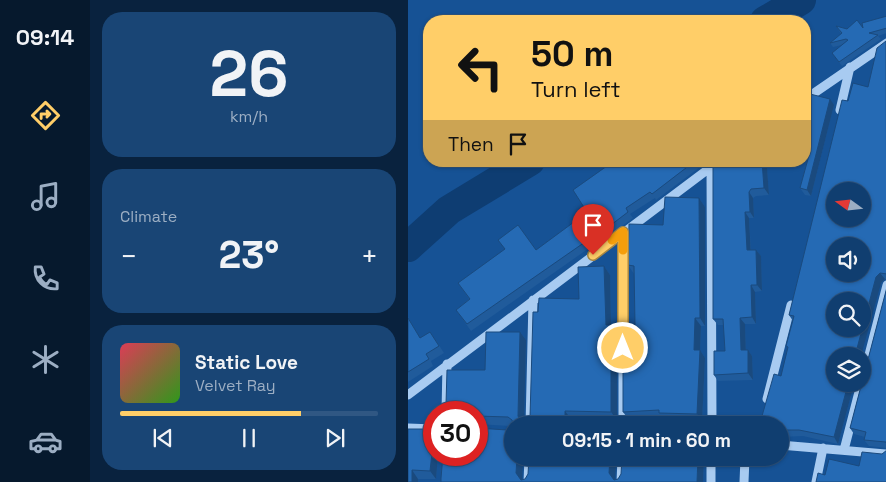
<!DOCTYPE html>
<meta charset="utf-8">
<style>
:root{--surface:#103e70;--page:#194575;--text:#f1f3f6;--muted:#9caec3;--line:#305783;--accent:#ffce68}
body{margin:0;font-family:"Space Grotesk",sans-serif;background:var(--page);color:var(--text);height:100vh;display:flex;flex-direction:column;font-size:19px;white-space:nowrap}
*{box-sizing:border-box;margin:0}
p{font-size:16px;color:var(--muted)}
.icon{flex:none;width:28px;height:28px;fill:none;stroke:currentColor;stroke-width:2;stroke-linecap:round;stroke-linejoin:round}
.map{position:relative;flex:1;overflow:hidden}
.panel{display:flex;flex-direction:column;gap:12px;padding:12px;background:#09223e;width:318px}
.panel>*{flex:none}
.guide{position:absolute;left:15px;top:15px;width:388px;height:152px;border-radius:20px;box-shadow:0 1px 4px #0004,0 0 0 1px var(--line);background:#ffce68;color:#111;overflow:hidden}
.needle{width:32px;rotate:285deg}
.fabs{position:absolute;left:418px;top:182px;display:grid;gap:10px}
.fabs a{display:grid;place-items:center;width:45px;height:45px;border-radius:50%;background:var(--surface);box-shadow:0 1px 4px #0004,0 0 0 1px var(--line);font-size:25px}
.speed{position:absolute;left:15px;top:401px;display:flex;gap:10px;font-size:25px;font-weight:700;text-align:center}
.speed>*{display:grid;place-content:center;width:65px;height:65px;border-radius:50%;background:var(--surface);box-shadow:0 1px 4px #0004,0 0 0 1px var(--line);line-height:1}
.speed .limit{border:8px solid #d22;background:#fff;color:#111}
.pin{position:absolute;display:grid;place-items:center;width:42px;height:42px;color:#fff;margin:-51px -21px;border-radius:50% 50% 50% 0;rotate:-45deg;box-shadow:0 0 5px #0007}
.pin .icon{rotate:45deg}
.me{position:absolute;width:55px;margin:-28px;rotate:0deg;stroke-linejoin:round;filter:drop-shadow(0 0 4px #0008)}
.turn{display:flex;align-items:center;gap:18px;height:105px;padding:0 25px;font-size:22px}
.turn .icon{width:65px;height:65px;stroke-width:2.5}
.turn b{display:block;font-size:35px;line-height:42px}
.then{display:flex;align-items:center;height:48px;padding:0 25px;background:#0003;gap:10px;font-size:19px}
.big{font-size:38px;font-weight:600;line-height:1.1}
.panel .tile{flex:1;display:flex;flex-direction:column;justify-content:center;gap:8px;min-width:0;padding:0 18px;border-radius:20px;background:var(--page)}
.panel .dial{align-items:center;gap:0}
.dial b{font-size:65px;line-height:1}
.song{display:flex;align-items:center;gap:15px}
.cover{width:60px;height:60px;border-radius:8px;background:linear-gradient(135deg,hsl(350 70% 55%),hsl(110 70% 35%))}
.played{height:5px;border-radius:2px;background:linear-gradient(90deg,var(--accent) 70%,var(--line) 70%)}
.keys{display:flex;justify-content:space-around;direction:ltr}
.heat{display:flex;justify-content:space-between;align-items:center;font-size:28px;direction:ltr}
.trip{position:absolute;left:96px;top:416px;width:285px;height:50px;border-radius:25px;background:var(--surface);box-shadow:0 1px 4px #0004,0 0 0 1px var(--line);font-weight:600;line-height:50px;text-align:center}
main{display:flex;flex:1;min-height:0}
.menu{display:flex;flex-direction:column;width:90px;justify-content:space-around;align-items:center;background:#06192d;color:var(--muted)}
.menu .icon{width:35px;height:35px}
.menu .active{color:var(--accent)}
.menu b{font-size:22px;color:var(--text)}
.map>svg:first-child{display:block}
.lines{fill:none;stroke-linecap:round;stroke-linejoin:round}
.river{stroke:#0e3d72;stroke-width:30}
.minor{stroke:#a8cbf1;stroke-width:9}
.wall{fill:#205b9b}
.shaded-wall{fill:#1a4a7e}
.building{fill:#256ab4;stroke:#1a4a7e;fill-rule:evenodd}
.route-casing{stroke:#a68644;stroke-width:12}
.route{stroke:#ffce68;stroke-width:9}
.slow{stroke:#f59e0b;stroke-width:9}
</style>
<main>
<nav class="menu">
<b>09:14</b>
<svg class="icon active" aria-label="directions" viewBox="0 0 24 24"><path d="M12 3l9 9-9 9-9-9zM9 14v-3h6M13 9l2 2-2 2"/></svg>
<svg class="icon" aria-label="music" viewBox="0 0 24 24"><path d="M9 18V5l10-2v13"/><circle cx="6" cy="18" r="3"/><circle cx="16" cy="16" r="3"/></svg>
<svg class="icon" aria-label="phone" viewBox="0 0 24 24"><path d="M5 4h4l2 5-3 2q2 4 5 5l2-3 5 2v4C11 20 4 13 5 4z"/></svg>
<svg class="icon" aria-label="climate" viewBox="0 0 24 24"><path d="M12 3v18M4 7l16 10M4 17L20 7"/></svg>
<svg class="icon" aria-label="car" viewBox="0 0 24 24"><path d="M5 17H2v-5l4-1 3-4h7l3 4 3 1v5h-3M9 17h6M6 11h13"/><circle cx="7" cy="17" r="2"/><circle cx="17" cy="17" r="2"/></svg>
</nav>
<section class="panel">
<div class="tile dial"><b>26</b><p>km/h</p></div>
<div class="tile"><p>Climate</p>
<div class="heat"><a>−</a><b class="big">23°</b><a>+</a></div>
</div>
<div class="tile">
<div class="song"><i class="cover"></i><div><b>Static Love</b><p>Velvet Ray</p></div></div>
<div class="played"></div>
<div class="keys"><svg class="icon" aria-label="previous" viewBox="0 0 24 24"><path d="M18 5L8 12l10 7zM5 5v14"/></svg><svg class="icon" aria-label="pause" viewBox="0 0 24 24"><path d="M8 5v14M16 5v14"/></svg><svg class="icon" aria-label="next" viewBox="0 0 24 24"><path d="M6 5l10 7-10 7zM19 5v14"/></svg></div>
</div>
</section>
<div class="map">
<svg width="479" height="482" viewBox="0 0 479 482">
<rect width="100%" height="100%" fill="#165295"/>
<g class="lines">
<path class="river" d="M357,21L393,0
M0,247L41,210L122,161"/>
<path class="minor" d="M396,100L479,43
M432,110L442,67
M303,167L304,425
M454,382L479,285
M0,395L311,161
M359,399L383,305
M38,412L39,364
M122,425L125,300
M215,425V232
M0,428L26,429
M372,445L479,454
M436,450L453,384
M120,482L121,458
M213,482L214,458
M303,482V458
M336,482L337,458
M408,482L415,448"/>
</g>
<path class="wall" d="M479,16V33L470,36L473,39L434,66L424,53L434,45L425,47L422,43L433,34L428,26L439,29L455,28Z
M479,41V279H477L473,283L426,384H446L430,444L395,436L372,437L373,376L380,349L378,346L385,321L381,315L440,101L460,87Z
M396,75L403,85L396,90Z
M396,97L426,105L403,196L397,195L392,188L401,153L396,152Z
M201,161H300L248,200L247,198L222,214L225,218L195,240L194,239L63,331L48,310L61,299L50,283L128,250L166,222L179,212Z
M307,161H360L359,168L361,195L348,196L345,198L346,218H341L343,250H348L353,256L354,291L347,292L348,324H337L338,350H340L344,356L345,380L310,381L306,375L317,351L316,325H310L305,319Z
M291,198L297,207V326H293L292,350L297,358L294,422L256,421L255,419L221,420L215,412L227,325L226,274L220,265L255,225Z
M196,266L202,275L203,326L209,333V420L163,419V425H105L114,480H207L296,458L295,482H33L104,426L69,424V412L38,404L77,370L112,332L118,340L116,422H120L122,417L130,312L171,299Z
M479,287V448L461,446L456,440L457,437L446,434L442,428Z
M0,317L12,338L27,339L36,353L23,361L25,366L0,382Z
M0,429H26V455H30L28,479H10V482H0Z"/>
<path class="shaded-wall" d="M422,99L426,105L403,196L399,190Z
M354,161H360L359,168L361,195L356,188Z
M341,192L345,198L346,218L342,212Z
M291,198L297,207V326L292,318Z
M337,212L341,218L343,257L339,250Z
M348,250L353,256L354,291L349,285Z
M196,266L202,275L203,326L209,333V420L203,412L198,325Z
M472,273L477,279L473,283L453,356H447L468,277Z
M343,285L347,292L348,324L344,317Z
M287,318L293,326L292,350L297,358L294,422L289,414L286,350Z
M332,318L337,324L338,357L333,350Z
M112,332L118,340L116,425L110,416Z
M340,350L344,356L345,380L340,373Z
M440,384H446L430,444L426,437Z
M157,411L163,419V425H157Z
M25,444L26,446V455H30L28,479L22,471Z
M109,458H115L114,482L108,473Z
M202,458H208L207,482L201,473Z
M290,458H296L295,482H289Z
M4,470L10,479V482H4Z"/>
<path class="building" d="M479,16V28L461,33L470,35L431,62L424,53L440,40L438,39L422,43L434,33L428,26L439,29L449,20L455,28L454,23Z
M478,41L479,274L472,273L468,277L447,356H426V384H440L426,437L391,430H372V425H354L352,423L366,374L373,376L380,347L378,346L386,316L381,315L434,100L440,101L445,83L460,87L469,48ZM426,191H454V219H426ZM426,246H454V274H426ZM426,301H454V329H426Z
M402,94L422,99L399,190L392,188L403,148L396,147V97Z
M201,161H287L244,194L242,192L218,208L220,212L191,234L190,233L59,324L48,310L62,299L50,283L97,249L90,240L110,225L128,250L166,222L179,212L165,190L199,166L197,164Z
M307,161H354L356,188L343,189L341,192L342,212H337L339,250H348L349,285H343L344,317L332,318L333,350H340V373L306,375V351H317L315,319H305V164Z
M257,197L291,198L292,318H287L286,350H292L289,414L251,413V410L215,412V325H227L226,266L220,265L221,224L255,225Z
M196,266L198,325H203V412L157,411V425H105V458H109L108,473L113,480L117,479L120,474L121,458H202L201,473L206,480L210,479L213,474L214,458H290L289,482H33V478L35,455H69V428L99,430L105,424L104,420L100,417L69,416V412H35V409L38,404L39,370H77L78,332H112L110,416L113,422H120L122,417L125,312H130L131,298L171,299L170,267Z
M479,287V444L478,442L456,440L458,432L442,428Z
M0,318L12,338L22,332L31,346L18,354L21,359L0,372Z
M0,429H26V442L25,444L22,471L4,470V482H0Z
M479,450V482H408L410,473L417,475L421,459L451,466L454,452L474,454Z"/>
<g class="lines">
<g class="route-casing">
<path id="route" d="M185,255L215,232V348"/>
</g>
<use href="#route" class="route"/>
<path class="slow" d="M204,240L215,232V250"/>
</g>
</svg>
<div class="fabs">
<a><svg class="needle" viewBox="-14 -14 28 28"><path d="M0-13l5 13h-10z" fill="#e53935"/><path d="M0 13l5-13h-10z" fill="#9caec3"/></svg></a>
<a><svg class="icon" aria-label="sound" viewBox="0 0 24 24"><path d="M4 9h4l5-4v14l-5-4H4zM17 9q2 3 0 6"/></svg></a>
<a><svg class="icon" aria-label="search" viewBox="0 0 24 24"><circle cx="10" cy="10" r="6"/><path d="M15 15l6 6"/></svg></a>
<a><svg class="icon" aria-label="layers" viewBox="0 0 24 24"><path d="M12 4l9 5-9 5-9-5zM3 14l9 5 9-5"/></svg></a>
</div>
<div class="speed"><div class="limit">30</div></div>
<div class="pin" style="left:185px;top:255px;background:#d93025"><svg class="icon" aria-label="arrive" viewBox="0 0 24 24"><path d="M6 21V4h12l-3 4 3 4H6"/></svg></div>
<svg class="me" style="left:215px;top:348px" viewBox="-20 -20 40 40"><circle r="17" fill="#ffce68" stroke="#fff" stroke-width="3"/><path d="M0-11L8 9 0 5-8 9z" fill="#fff"/></svg>
<div class="trip">09:15 · 1 min · 60 m</div>
<div class="guide">
<div class="turn"><svg class="icon" aria-label="left" viewBox="0 0 24 24"><path d="M17 20v-9H6M10 6l-5 5 5 5"/></svg><div><b>50 m</b>Turn left</div></div>
<div class="then">Then<svg class="icon" aria-label="arrive" viewBox="0 0 24 24"><path d="M6 21V4h12l-3 4 3 4H6"/></svg></div>
</div>
</div>
</main>
